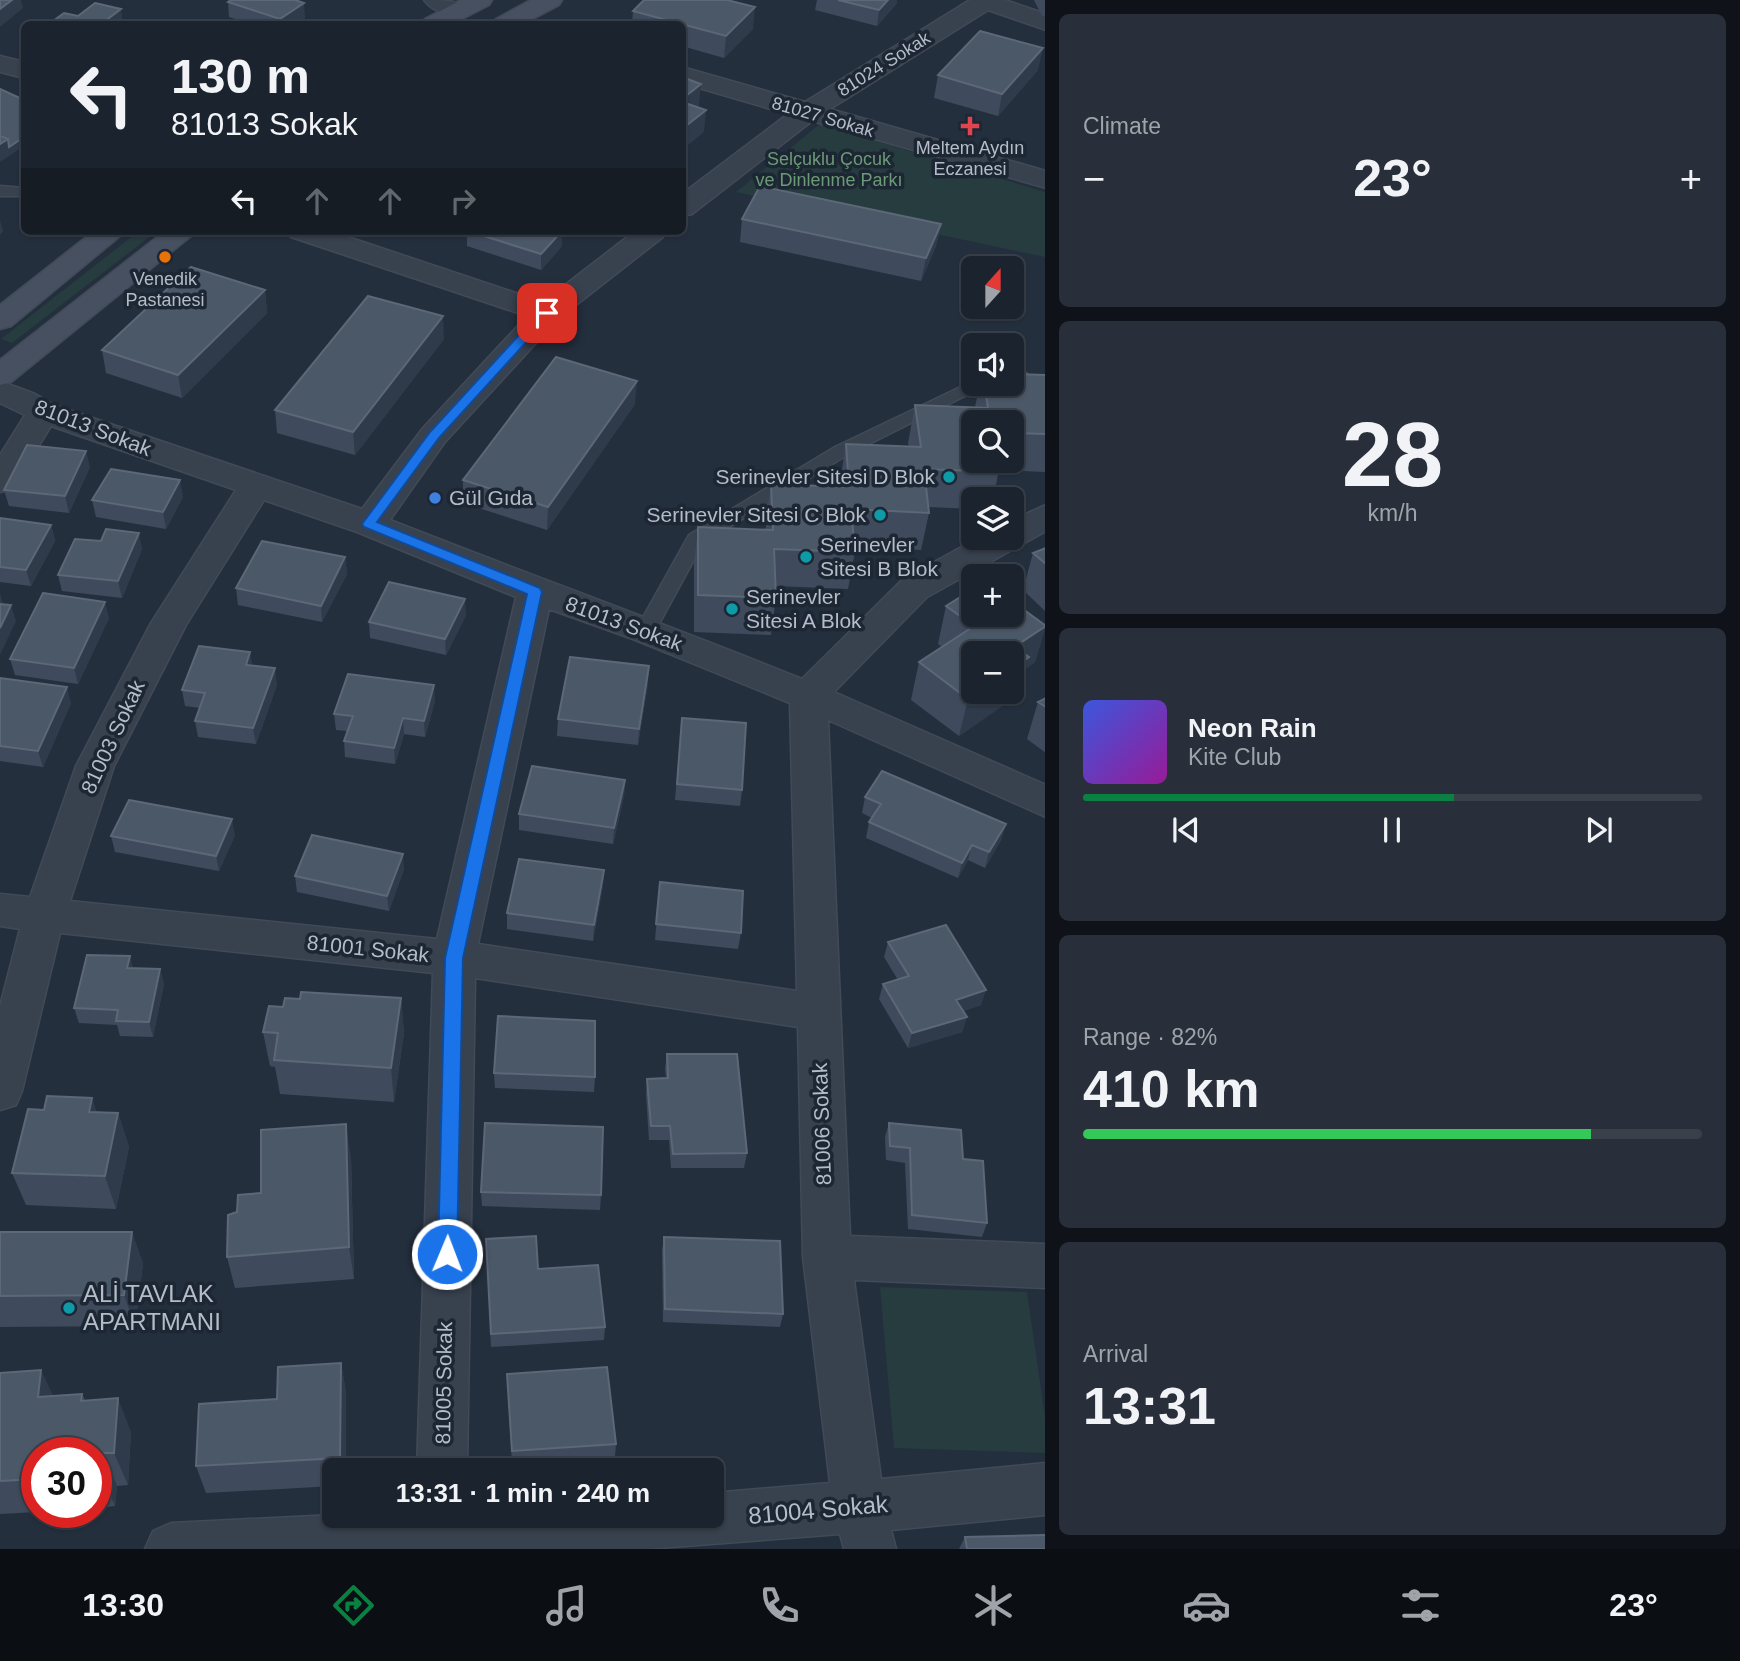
<!DOCTYPE html>
<meta charset="utf-8">
<style>
:root{--surface:#1b232e;--page:#282f3a;--text:#f1f3f6;--muted:#a0a4aa;--line:#39404a;--accent:#0b8043}
body{margin:0;font-family:Helvetica,sans-serif;background:var(--page);color:var(--text);height:100vh;display:flex;flex-direction:column;font-size:26px;white-space:nowrap}
*{box-sizing:border-box;margin:0}
p{font-size:23px;color:var(--muted)}
.icon{flex:none;width:38px;height:38px;fill:none;stroke:currentColor;stroke-width:2;stroke-linecap:round;stroke-linejoin:round}
.map{position:relative;flex:1;overflow:hidden}
.sheet{display:flex;flex-direction:column;gap:14px;padding:14px;background:#0f1319;width:695px}
.sheet>*{flex:none}
.hud{position:absolute;left:21px;top:21px;width:665px;height:214px;border-radius:10px;box-shadow:0 2px 5px #0004,0 0 0 2px var(--line);background:#1b232e;color:var(--text);overflow:hidden}
.needle{width:46px;rotate:21deg}
.fabs{position:absolute;left:961px;top:256px;display:grid;gap:14px}
.fabs a{display:grid;place-items:center;width:63px;height:63px;border-radius:10px;background:var(--surface);box-shadow:0 2px 5px #0004,0 0 0 2px var(--line);font-size:35px}
.speed{position:absolute;left:21px;top:1437px;display:flex;gap:14px;font-size:35px;font-weight:700;text-align:center}
.speed>*{display:grid;place-content:center;width:91px;height:91px;border-radius:50%;background:var(--surface);box-shadow:0 2px 5px #0004,0 0 0 2px var(--line);line-height:1}
.speed .limit{border:10px solid #d22;background:#fff;color:#111}
.pin{position:absolute;display:grid;place-items:center;width:60px;height:60px;color:#fff;margin:-30px;border-radius:14px;box-shadow:0 4px 10px #0006}
.me{position:absolute;width:77px;margin:-38px;rotate:1deg;stroke-linejoin:round;filter:drop-shadow(0 0 5px #0008)}
.turn{display:flex;align-items:center;gap:24px;height:147px;padding:0 35px;font-size:32px}
.turn .icon{width:91px;height:91px;stroke-width:2.5}
.turn b{display:block;font-size:49px;line-height:60px}
.lanes{display:flex;align-items:center;height:66px;padding:0 35px;background:#0003;justify-content:center;gap:35px;direction:ltr}
.lanes .off{opacity:.35}
.big{font-size:52px;font-weight:600;line-height:1.1}
.sheet .card{flex:1;display:flex;flex-direction:column;justify-content:center;gap:10px;min-width:0;padding:0 24px;border-radius:10px;background:var(--page)}
.sheet .dial{align-items:center;gap:0}
.dial b{font-size:91px;line-height:1}
.song{display:flex;align-items:center;gap:21px}
.cover{width:84px;height:84px;border-radius:10px;background:linear-gradient(135deg,hsl(230 70% 55%),hsl(300 70% 35%))}
.played{height:7px;border-radius:4px;background:linear-gradient(90deg,var(--accent) 60%,var(--line) 60%)}
.keys{display:flex;justify-content:space-around;direction:ltr}
.heat{display:flex;justify-content:space-between;align-items:center;font-size:38px;direction:ltr}
.charge{height:10px;border-radius:5px;background:linear-gradient(90deg,#34c759 82%,var(--line) 0)}
.trip{position:absolute;left:322px;top:1458px;width:402px;height:70px;border-radius:10px;background:var(--surface);box-shadow:0 2px 5px #0004,0 0 0 2px var(--line);font-weight:600;line-height:70px;text-align:center}
.tab-bar{display:flex;height:112px;justify-content:space-around;align-items:center;background:#0b0e12;color:var(--muted)}
.tab-bar .icon{width:49px;height:49px}
.tab-bar .current{color:var(--accent)}
.tab-bar b{font-size:32px;color:var(--text)}
main{display:flex;flex:1;min-height:0}
.map>svg:first-child{display:block}
.green{fill:#263c3f}
.lines{fill:none;stroke-linecap:round;stroke-linejoin:round}
.service-casing{stroke:#414a57;stroke-width:3}
.minor-casing{stroke:#414a57;stroke-width:3}
.secondary-casing{stroke:#414a57;stroke-width:3}
.service{fill:#38414e;fill-rule:evenodd}
.minor{fill:#38414e;fill-rule:evenodd}
.secondary{fill:#465061;fill-rule:evenodd}
.wall{fill:#3f4b5c;fill-rule:evenodd}
.shaded-wall{fill:#2f3b4b}
.building{fill:#4b5868;stroke:#5c6777;stroke-width:2}
.route{fill:#1a73e8;stroke:#114b97;stroke-width:2}
.health-dot{fill:#e0444e;stroke:#1d2633;stroke-width:2.5}
.food-dot{fill:#e8710a;stroke:#1d2633;stroke-width:2.5}
.culture-dot{fill:#0f9aa8;stroke:#1d2633;stroke-width:2.5}
.shop-dot{fill:#3f7fe0;stroke:#1d2633;stroke-width:2.5}
.labels{text-anchor:middle;stroke-width:7;stroke-linejoin:round;paint-order:stroke}
.far-street-label{font-size:18px;fill:#b4bcc9;stroke:#1d2633}
.far-poi-label{font-size:18px;fill:#b4bcc9;stroke:#1d2633}
.far-park-label{font-size:18px;fill:#6b9a76;stroke:#1d2633}
.street-label{font-size:21px;fill:#b4bcc9;stroke:#1d2633}
.poi-label{font-size:21px;fill:#b4bcc9;stroke:#1d2633;text-anchor:start}
.near-poi-label{font-size:24px;fill:#b4bcc9;stroke:#1d2633;text-anchor:start}
.near-street-label{font-size:24px;fill:#b4bcc9;stroke:#1d2633}
</style>
<main>
<div class="map">
<svg width="1046" height="1549" viewBox="0 0 1046 1549">
<rect width="100%" height="100%" fill="#242f3e"/>
<path class="green" d="M820,124L1045,192V257L736,192Z
M139,231H157L12,343L1,339Z
M880,1287L1027,1292L1045,1417V1453L894,1448Z"/>
<g class="lines">
<g class="service-casing">
<path id="service" d="M0,186L24,188V196H0Z
M1012,365L1018,366L1046,390V405L1040,404L1012,379Z
M973,381V383H991L847,455L703,543L653,635H639L636,630L689,535L835,447Z"/>
</g>
<g class="minor-casing">
<path id="minor" d="M424,0C439,0 462,0 472,10L469,15C455,19 432,12 424,0Z
M970,0H1005L1046,14V30L988,10L830,109L1046,171V188L812,121L692,214L682,216V194L788,114L682,83V67L805,102Z
M0,56L24,62V78L0,72Z
M287,231H330L543,302L635,231H667L663,237L558,319L445,442L390,520C527,574 666,624 802,679L903,579L980,537H1012V520L1046,505V531L927,597L834,692L1046,785V817L828,720L850,1236L1046,1244V1288L854,1280L881,1479L1046,1463V1515L891,1530L896,1549H844L840,1534L646,1549H145L153,1531L171,1523L334,1515L712,1516V1493L830,1483L803,1257L798,1027L475,978L467,1470H417L433,973L60,933L22,1091L16,1105L0,1110V1006L20,929L0,926V894L30,897L76,766L151,623L236,490L51,426L12,489L0,492V455L25,415L0,403V381L35,394L54,405L362,509L423,428L527,316L291,237ZM264,500L357,532L516,597L437,939L70,901L114,766L186,625ZM549,609L633,639L790,703L797,991L478,944Z"/>
</g>
<g class="secondary-casing">
<path id="secondary" d="M461,0H492L489,5L452,24H421L425,19Z
M531,0H562L559,5L523,24H492L496,19Z
M94,231H126L11,326L0,329V305Z
M165,231H197L11,382L0,385V360Z"/>
</g>
<use href="#service" class="service"/>
<use href="#minor" class="minor"/>
<use href="#secondary" class="secondary"/>
</g>
<path class="wall" d="M231,0H300L298,1L305,18L296,24H251L229,17L228,2Z
M817,0H897V3L877,26L815,10Z
M1034,0H1046V17L1042,16Z
M633,11L753,29L724,58L682,46V24H632Z
M1038,70L998,116L934,98L938,75Z
M742,219L941,224L936,246L921,281L740,242Z
M467,231L562,246L541,270L467,246Z
M265,290L267,313L182,398L106,373L102,350Z
M444,339L355,455L277,433L275,410Z
M1046,375V472L999,470L993,499H973V509L929,507V513L921,550L854,547L855,552L848,589L776,586V598L771,635L694,632V564L698,527L766,530V521L771,484L840,486V482L846,444L909,447L908,443L915,405L975,407L980,383H1012ZM973,422H1012V460H973Z
M635,404L547,530L463,503V480Z
M90,467L69,513L9,506L4,490Z
M183,497L166,529L96,517L92,500Z
M0,518L51,525L55,541L31,586L0,582Z
M101,541L142,549L122,598L62,591L58,575Z
M1046,548V612L1023,590L1033,553Z
M345,557L347,574L322,622L238,605L236,588Z
M946,606L1046,625L1035,662L1025,669L1018,695L959,736L911,700L919,662L942,647L938,644Z
M466,615L446,655L370,638L369,622Z
M109,618L78,684L15,675L10,659Z
M252,666L277,685L256,744L198,737L195,721L200,708L185,706L182,690Z
M0,678L71,703L43,767L0,761Z
M648,683L638,745L557,736L558,719Z
M1046,698V753L1027,739L1038,702Z
M435,701L425,737L404,734L395,764L345,757L344,741L347,731L336,730L334,714Z
M682,718L742,790L740,806L675,800Z
M625,780L624,796L613,844L519,830V814Z
M865,797L1006,824L1001,840L985,868L968,860L958,878L866,838L869,822L872,818L862,813Z
M235,835L219,871L115,852L111,836Z
M404,869L389,911L297,892L295,876Z
M604,870L603,885L593,941L507,929V913Z
M660,882L741,933L738,949L655,940Z
M888,942L981,1005L963,1011L967,1017L962,1032L908,1048L879,999L883,984L898,980L884,957Z
M133,968L160,969L164,984L153,1037L120,1036L117,1025L79,1023L74,1008Z
M401,998L404,1033L394,1102L280,1094L275,1067L270,1066L263,1032L283,1007L300,999Z
M667,1054L747,1153L744,1168H671L669,1140H649L646,1094L647,1079L666,1078L665,1069Z
M494,1073L595,1077L594,1092L495,1088Z
M97,1113H118L129,1147L116,1209L26,1205L12,1173Z
M889,1123L987,1223L982,1237L908,1229L905,1163L886,1160L885,1137Z
M351,1158L354,1279L235,1288L227,1257L237,1212L261,1193Z
M481,1192L601,1195L600,1210L482,1206Z
M0,1232H132L143,1264L135,1326L0,1327Z
M664,1237L783,1314L780,1327L663,1322L662,1250Z
M486,1239L538,1269L605,1327L604,1340L491,1347Z
M341,1363L346,1393V1470H334V1486L206,1493L196,1466L277,1399Z
M0,1373L53,1396L82,1394L85,1400L131,1432L128,1485L117,1486L115,1506L96,1508V1452H37V1512L0,1514Z
M507,1374L616,1444L615,1456L512,1464Z
M965,1537L1046,1549H959Z"/>
<path class="shaded-wall" d="M12,0H21L23,8L0,27V9Z
M888,0H897V3L877,26L879,10Z
M304,3L305,18L296,24H281L280,19Z
M755,7L753,29L724,58L726,36Z
M121,9L123,24H101Z
M1043,48L1038,70L998,116L1002,94Z
M701,84L699,106L682,120V99Z
M706,110L704,132L682,150V129Z
M24,137V146L0,162V144L8,139Z
M0,220L3,231L0,235Z
M941,224L936,246L921,281L926,258Z
M562,231V246L541,270V254Z
M265,290L267,313L182,398L178,375Z
M443,316L444,339L355,455L353,432Z
M637,381L635,404L547,530L548,507Z
M86,451L90,467L69,513L65,496Z
M180,480L183,497L166,529L163,512Z
M51,525L55,541L31,586L26,570Z
M139,533L142,549L122,598L118,581Z
M345,557L347,574L322,622L321,606Z
M0,593L4,608L0,619Z
M465,599L466,615L446,655L445,639Z
M105,602L109,618L78,684L74,668Z
M11,605L16,621L0,655V628Z
M1046,626L1035,662L1025,669L1018,695L959,736L968,699L979,691H1012V655L1014,647Z
M250,652L253,668L246,665Z
M649,666L648,683L638,745L639,729Z
M275,668L277,685L256,744L253,728Z
M434,685L435,701L425,737L424,721Z
M67,687L71,703L43,767L38,751Z
M403,718L404,734L395,764L394,748Z
M625,780L624,796L613,844L614,828Z
M232,819L235,835L219,871L216,856Z
M1006,824L1001,840L985,868L989,852Z
M972,845L968,860L958,878L962,863Z
M403,854L404,869L389,911L387,896Z
M604,870L603,885L593,941L594,925Z
M130,956L134,972L127,968Z
M160,969L164,984L153,1037L149,1022Z
M986,990L981,1005L951,1015L956,1000Z
M401,998L404,1033L394,1102L391,1068Z
M967,1017L962,1032L908,1048L912,1033Z
M92,1098L103,1131L89,1112Z
M118,1113L129,1147L116,1209L105,1176Z
M346,1124L351,1158L354,1279L349,1247Z
M132,1232L143,1264L135,1326L124,1295Z
M341,1363L346,1393V1470H343L340,1458Z
M41,1370L57,1404L38,1397Z
M118,1398L131,1432L128,1485L114,1453Z
M103,1453L117,1486L115,1506L101,1474Z"/>
<path class="building" d="M0,0H12L0,9Z
M231,0H295L304,3L280,19L228,2Z
M644,0H727L755,7L726,36L633,11Z
M838,0H888L879,10Z
M95,3L121,9L101,24H49L64,13L78,16Z
M980,31L1043,48L1002,94L938,75Z
M682,77L701,84L682,99Z
M0,89L24,100V137L9,147L8,139L0,136Z
M682,102L706,110L682,129Z
M0,136L8,139L0,144Z
M760,186L941,224L926,258L742,219Z
M468,231H562L541,254Z
M191,267L265,290L178,375L102,350Z
M368,296L443,316L353,432L275,410Z
M556,357L637,381L548,507L463,480Z
M1012,374L1046,375V434L1012,433V422H973V460H997L999,472L924,469L929,513L851,509L855,552L774,549L776,598L698,595V527L773,530L771,484L849,487L846,444L921,447L915,405L988,408L984,383H1012Z
M27,445L86,451L65,496L4,490Z
M111,469L180,480L163,512L92,500Z
M0,518L51,525L26,570L0,567Z
M106,529L139,533L118,581L58,575L75,539L101,541Z
M262,541L345,557L321,606L236,588Z
M1046,548V564L1033,553Z
M389,582L465,599L445,639L369,622Z
M973,589V614H1012V601L1046,626L1014,647L1029,657L1012,669V653H973V691H979L968,699L919,662L974,626L946,606Z
M43,593L105,602L74,668L10,659Z
M0,604L11,605L0,628Z
M199,646L250,652L246,665L275,668L253,728L195,721L205,693L182,690Z
M570,657L649,666L639,729L558,719Z
M348,674L434,685L424,721L403,718L394,748L344,741L353,716L334,714Z
M0,678L67,687L38,751L0,746Z
M1046,698V707L1038,702Z
M682,718L746,723L742,790L677,784Z
M532,766L625,780L614,828L519,814Z
M882,771L1006,824L989,852L972,845L962,863L869,822L881,804L865,797Z
M129,800L232,819L216,856L111,836Z
M312,835L403,854L387,896L295,876Z
M519,859L604,870L594,925L507,913Z
M660,882L743,891L741,933L656,924Z
M946,925L986,990L956,1000L967,1017L912,1033L883,984L909,976L888,942Z
M87,955L130,956L127,968L160,969L149,1022L116,1021L118,1010L74,1008Z
M301,992L401,998L391,1068L274,1060L278,1033L263,1032L269,1006L283,1007L285,998L300,999Z
M498,1016L595,1021V1077L494,1073Z
M667,1054H737L747,1153L673,1154L670,1126H651L647,1079L668,1078Z
M47,1096L92,1098L89,1112L118,1113L105,1176L12,1173L28,1109L44,1110Z
M485,1123L603,1127L601,1195L481,1192Z
M889,1123L961,1130L963,1159L983,1161L987,1223L912,1215L910,1148L890,1146Z
M346,1124L349,1247L227,1257L228,1215L237,1212L238,1195L261,1193V1130Z
M0,1232H132L124,1295L0,1296Z
M536,1236L538,1269L598,1265L605,1327L491,1334L486,1239Z
M664,1237L780,1241L783,1314L665,1309Z
M341,1363L340,1458L196,1466L199,1404L277,1399L278,1367Z
M607,1367L616,1444L512,1451L507,1374Z
M41,1370L38,1397L82,1394L81,1401L118,1398L114,1453H103L101,1474L96,1475V1452H37V1479L0,1481V1373Z
M1046,1535V1549H967L965,1537Z"/>
<path class="route" d="M547,309L551,310V315L439,438L377,522L540,588L542,592L463,958L457,1254L454,1261L447,1263L440,1261L438,1254L445,958L527,594L364,527L362,524L430,432L542,310Z"/>
<path class="health-dot" d="M966.5 115.5h7v7h7v7h-7v7h-7v-7h-7v-7h7z"/>
<circle class="food-dot" cx="165" cy="257" r="7"/>
<g class="culture-dot">
<circle cx="949" cy="477" r="7"/>
<circle cx="880" cy="515" r="7"/>
<circle cx="806" cy="557" r="7"/>
<circle cx="732" cy="609" r="7"/>
<circle cx="69" cy="1308" r="7"/>
</g>
<circle class="shop-dot" cx="435" cy="498" r="7"/>
<g class="labels">
<g class="far-street-label">
<text transform="translate(884 64) rotate(-32)" y="6">81024 Sokak</text>
<text transform="translate(823 117) rotate(16)" y="6">81027 Sokak</text>
</g>
<g class="far-poi-label">
<text x="970" y="154">Meltem Aydın<tspan x="970" dy="21">Eczanesi</tspan></text>
<text x="165" y="285">Venedik<tspan x="165" dy="21">Pastanesi</tspan></text>
</g>
<g class="far-park-label">
<text x="829" y="165">Selçuklu Çocuk<tspan x="829" dy="21">ve Dinlenme Parkı</tspan></text>
</g>
<g class="street-label">
<text transform="translate(93 428) rotate(21)" y="7">81013 Sokak</text>
<text transform="translate(624 624) rotate(20)" y="7">81013 Sokak</text>
<text transform="translate(113 737) rotate(-65)" y="7">81003 Sokak</text>
<text transform="translate(368 949) rotate(6)" y="7">81001 Sokak</text>
<text transform="translate(822 1124) rotate(-92)" y="7">81006 Sokak</text>
<text transform="translate(444 1383) rotate(-89)" y="7">81005 Sokak</text>
</g>
<g class="poi-label">
<text x="935" y="484" text-anchor="end">Serinevler Sitesi D Blok</text>
<text x="449" y="505">Gül Gıda</text>
<text x="866" y="522" text-anchor="end">Serinevler Sitesi C Blok</text>
<text x="820" y="552">Serinevler<tspan x="820" dy="24">Sitesi B Blok</tspan></text>
<text x="746" y="604">Serinevler<tspan x="746" dy="24">Sitesi A Blok</tspan></text>
</g>
<g class="near-poi-label">
<text x="83" y="1302">ALİ TAVLAK<tspan x="83" dy="28">APARTMANI</tspan></text>
</g>
<g class="near-street-label">
<text transform="translate(818 1510) rotate(-5)" y="8">81004 Sokak</text>
</g>
</g>
</svg>
<div class="fabs">
<a><svg class="needle" viewBox="-14 -14 28 28"><path d="M0-13l5 13h-10z" fill="#e53935"/><path d="M0 13l5-13h-10z" fill="#a0a4aa"/></svg></a>
<a><svg class="icon" aria-label="sound" viewBox="0 0 24 24"><path d="M4 9h4l5-4v14l-5-4H4zM17 9q2 3 0 6"/></svg></a>
<a><svg class="icon" aria-label="search" viewBox="0 0 24 24"><circle cx="10" cy="10" r="6"/><path d="M15 15l6 6"/></svg></a>
<a><svg class="icon" aria-label="layers" viewBox="0 0 24 24"><path d="M12 4l9 5-9 5-9-5zM3 14l9 5 9-5"/></svg></a>
<a>+</a>
<a>−</a>
</div>
<div class="speed"><div class="limit">30</div></div>
<div class="pin" style="left:547px;top:313px;background:#d93025"><svg class="icon" aria-label="arrive" viewBox="0 0 24 24"><path d="M6 21V4h12l-3 4 3 4H6"/></svg></div>
<svg class="me" style="left:447px;top:1254px" viewBox="-20 -20 40 40"><circle r="17" fill="#1a73e8" stroke="#fff" stroke-width="3"/><path d="M0-11L8 9 0 5-8 9z" fill="#fff"/></svg>
<div class="trip">13:31 · 1 min · 240 m</div>
<div class="hud">
<div class="turn"><svg class="icon" aria-label="left" viewBox="0 0 24 24"><path d="M17 20v-9H6M10 6l-5 5 5 5"/></svg><div><b>130 m</b>81013 Sokak</div></div>
<div class="lanes"><svg class="icon" aria-label="left" viewBox="0 0 24 24"><path d="M17 20v-9H6M10 6l-5 5 5 5"/></svg><svg class="icon off" aria-label="ahead" viewBox="0 0 24 24"><path d="M12 20V5M6 11l6-6 6 6"/></svg><svg class="icon off" aria-label="ahead" viewBox="0 0 24 24"><path d="M12 20V5M6 11l6-6 6 6"/></svg><svg class="icon off" aria-label="right" viewBox="0 0 24 24"><path d="M7 20v-9h11M14 6l5 5-5 5"/></svg></div>
</div>
</div>
<section class="sheet">
<div class="card"><p>Climate</p>
<div class="heat"><a>−</a><b class="big">23°</b><a>+</a></div>
</div>
<div class="card dial"><b>28</b><p>km/h</p></div>
<div class="card">
<div class="song"><i class="cover"></i><div><b>Neon Rain</b><p>Kite Club</p></div></div>
<div class="played"></div>
<div class="keys"><svg class="icon" aria-label="previous" viewBox="0 0 24 24"><path d="M18 5L8 12l10 7zM5 5v14"/></svg><svg class="icon" aria-label="pause" viewBox="0 0 24 24"><path d="M8 5v14M16 5v14"/></svg><svg class="icon" aria-label="next" viewBox="0 0 24 24"><path d="M6 5l10 7-10 7zM19 5v14"/></svg></div>
</div>
<div class="card"><p>Range · 82%</p><b class="big">410 km</b><div class="charge"></div></div>
<div class="card"><p>Arrival</p><b class="big">13:31</b></div>
</section>
</main>
<nav class="tab-bar">
<b>13:30</b>
<svg class="icon current" aria-label="directions" viewBox="0 0 24 24"><path d="M12 3l9 9-9 9-9-9zM9 14v-3h6M13 9l2 2-2 2"/></svg>
<svg class="icon" aria-label="music" viewBox="0 0 24 24"><path d="M9 18V5l10-2v13"/><circle cx="6" cy="18" r="3"/><circle cx="16" cy="16" r="3"/></svg>
<svg class="icon" aria-label="phone" viewBox="0 0 24 24"><path d="M5 4h4l2 5-3 2q2 4 5 5l2-3 5 2v4C11 20 4 13 5 4z"/></svg>
<svg class="icon" aria-label="climate" viewBox="0 0 24 24"><path d="M12 3v18M4 7l16 10M4 17L20 7"/></svg>
<svg class="icon" aria-label="car" viewBox="0 0 24 24"><path d="M5 17H2v-5l4-1 3-4h7l3 4 3 1v5h-3M9 17h6M6 11h13"/><circle cx="7" cy="17" r="2"/><circle cx="17" cy="17" r="2"/></svg>
<svg class="icon" aria-label="filters" viewBox="0 0 24 24"><path d="M4 7h16M4 17h16"/><circle cx="9" cy="7" r="2"/><circle cx="15" cy="17" r="2"/></svg>
<b>23°</b>
</nav>
